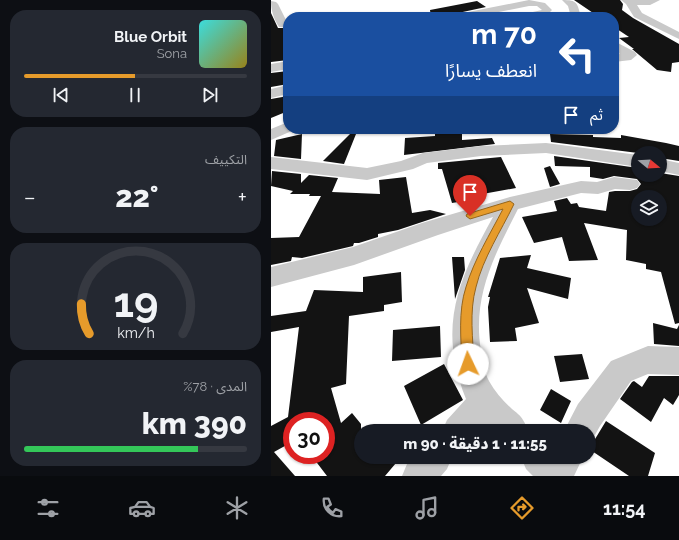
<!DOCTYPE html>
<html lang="ar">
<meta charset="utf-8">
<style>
:root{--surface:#171b24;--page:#242831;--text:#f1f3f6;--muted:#9ea1a6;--line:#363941;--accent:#e69b2b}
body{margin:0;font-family:Raleway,"Noto Sans Arabic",sans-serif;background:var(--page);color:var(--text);direction:rtl;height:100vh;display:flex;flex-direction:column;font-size:15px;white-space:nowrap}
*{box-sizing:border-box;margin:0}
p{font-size:13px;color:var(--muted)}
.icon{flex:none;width:22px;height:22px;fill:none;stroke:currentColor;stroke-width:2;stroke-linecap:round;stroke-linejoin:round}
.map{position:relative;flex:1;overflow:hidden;direction:ltr}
.panel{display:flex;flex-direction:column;gap:10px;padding:10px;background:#0d0f14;width:271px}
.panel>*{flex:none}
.hud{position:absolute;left:12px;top:12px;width:336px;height:122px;border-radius:16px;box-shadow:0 1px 3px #0004;direction:rtl;background:#1a4fa0;color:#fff;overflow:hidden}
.needle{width:26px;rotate:108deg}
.fabs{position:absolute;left:360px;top:146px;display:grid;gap:8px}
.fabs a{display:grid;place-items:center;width:36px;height:36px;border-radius:50%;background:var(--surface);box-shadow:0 1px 3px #0004;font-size:20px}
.speed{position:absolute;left:12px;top:412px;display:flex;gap:8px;font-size:20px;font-weight:700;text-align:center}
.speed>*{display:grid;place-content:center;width:52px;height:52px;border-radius:50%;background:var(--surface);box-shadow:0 1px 3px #0004;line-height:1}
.speed .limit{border:6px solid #d22;background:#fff;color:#111}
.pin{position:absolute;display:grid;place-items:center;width:34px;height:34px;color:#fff;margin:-41px -17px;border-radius:50% 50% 50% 0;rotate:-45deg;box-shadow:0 0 4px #0007}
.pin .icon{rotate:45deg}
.me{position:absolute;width:44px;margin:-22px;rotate:357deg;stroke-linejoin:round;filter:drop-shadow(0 0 3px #0008)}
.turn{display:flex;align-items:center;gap:14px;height:84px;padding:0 16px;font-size:18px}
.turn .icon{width:52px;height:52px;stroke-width:2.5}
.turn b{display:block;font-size:28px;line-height:34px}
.then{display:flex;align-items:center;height:38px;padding:0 16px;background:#0003;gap:8px;font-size:15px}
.big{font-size:30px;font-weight:800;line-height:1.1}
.panel .tile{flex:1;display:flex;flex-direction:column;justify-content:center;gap:6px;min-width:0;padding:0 14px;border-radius:16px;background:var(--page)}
.panel .dial{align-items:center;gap:0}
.dial svg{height:104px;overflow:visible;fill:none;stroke:var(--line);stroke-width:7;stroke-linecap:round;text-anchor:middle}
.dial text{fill:var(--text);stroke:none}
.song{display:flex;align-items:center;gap:12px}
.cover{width:48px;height:48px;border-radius:6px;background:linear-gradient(135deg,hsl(180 70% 55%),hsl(50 70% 35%))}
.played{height:4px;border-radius:2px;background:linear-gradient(90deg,var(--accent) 50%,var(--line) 50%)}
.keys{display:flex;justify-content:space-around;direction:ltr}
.heat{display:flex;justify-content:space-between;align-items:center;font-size:22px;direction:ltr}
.charge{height:6px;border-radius:3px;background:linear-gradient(90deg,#34c759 78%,var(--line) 0)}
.trip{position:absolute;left:83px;top:424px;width:242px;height:40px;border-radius:20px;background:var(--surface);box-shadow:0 1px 3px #0004;font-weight:800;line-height:40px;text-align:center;direction:rtl}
.tabs{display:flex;height:64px;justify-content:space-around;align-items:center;background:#090b0e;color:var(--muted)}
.tabs .icon{width:28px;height:28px}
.tabs .active{color:var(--accent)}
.tabs b{font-size:18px;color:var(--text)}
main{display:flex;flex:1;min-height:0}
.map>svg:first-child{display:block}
.building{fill:#131313;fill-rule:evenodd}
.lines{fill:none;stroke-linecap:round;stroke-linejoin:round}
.minor{fill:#c9c9c9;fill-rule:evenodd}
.route{fill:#e69b2b;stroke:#96651c}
</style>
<main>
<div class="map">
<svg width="408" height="476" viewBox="0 0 408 476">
<rect width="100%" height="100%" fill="#fff"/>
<path class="building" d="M303,0H349L352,4L351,10L362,18L408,44V62L401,63L400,72L386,70L361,49H363L348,38L358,37L343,27V17H328Z
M206,1L215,7L187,13L181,17H160L159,10Z
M0,13L7,28H17V60L0,62Z
M17,71V84L0,87V73Z
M17,96V111L0,118V99Z
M84,129H87L73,164L52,161Z
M191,133V140L221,138L224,144L133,155L134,138L164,136V134Z
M31,134L30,159L3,156L5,140Z
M279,134L322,135V137L350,138V135L395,143L408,146V161L389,158V153H367L280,142Z
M283,156L367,168V175H389V173L408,176V323L404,324L390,272L375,269V264L355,260L356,230L313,223L327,260L298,261L291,237L263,243L251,217L286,211L283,201L296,198L300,204L306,203L308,207L335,211L338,192L344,191H359L366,189L370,184L366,179L343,176L332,179L319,177V167L284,166ZM367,197H389V219H367Z
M230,157L245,188L206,195L209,203L195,205L193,201L181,203L171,169H167V163Z
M279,166L289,184L279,187L273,168Z
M1,171L30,174V183L38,175L67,178L61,192L109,194L108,180L135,177L141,213L159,210L175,214L127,230L107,234V237L88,243H83L82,246L31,258L21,257L20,261L0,265V238L28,237L50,196H38L39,194H19L22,191L0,186Z
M260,255L256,268L300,278L297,299L256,288L268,323L244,328L246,341L219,342L217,307L219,297H217L229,258Z
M181,257H193L194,270L184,299Z
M130,272L131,302L113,305V311L78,316L75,384L60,388L70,423L81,413L90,424V457H119L125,463L114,476H56L40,455H55V421H21V442L3,452L24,476H0V426L17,417L28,327L0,332V316L35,311L43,290L92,292V277Z
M382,323L406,329L408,325V346L383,344Z
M169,326L170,357L121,361L122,330Z
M311,354L318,379L289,382L283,356Z
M173,364L192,400L150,425L133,386Z
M378,376H408V395L402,405L393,398L380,422L349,399L361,382L363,381L371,387Z
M280,389L300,401L290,423L269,410Z
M335,421L384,453L377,476H358L318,449Z"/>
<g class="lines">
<path class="minor" d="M258,0L274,3L281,10C273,20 258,17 247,17L248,15L271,10L266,6H258L203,17H182L187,14Z
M291,0C307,0 306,3 310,17H300L297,6Z
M350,0H389L379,5H366L371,13L408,32V39L363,17L355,4Z
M0,1L5,2L7,4L17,24L16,27H8C3,19 0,11 0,1Z
M59,14H67L72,17H54Z
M343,41L364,52L366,55L360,60L343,62V54H349L343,50Z
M17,61V69L0,72V64Z
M17,85V94L0,98V89Z
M17,122V129H24L23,130L0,140V129Z
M275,143L367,155V167L275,153L210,156L156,163L142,169L96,180L0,169V157L96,168L130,161L152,153L210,146Z
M389,159L408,163V175L389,171Z
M343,177L366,180L369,184L366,188L359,190L344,189L327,194L310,193L247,209C223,256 201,297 210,351C212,361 213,372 218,381C224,392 232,401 241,409C245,412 250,416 252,420C254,423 256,428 257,431H219L213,425L208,431H171L176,420L195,399C166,327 187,280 222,217L167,235L83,265L0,287V267L82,247L151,223L239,197L310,181L326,182Z
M377,346L408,347V375L377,374L360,381L329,426L320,442L318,443V431H293L307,404L340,361Z
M142,457H181L176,469L170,476H131L136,464Z
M250,457H312L303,476H262L255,469Z"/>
</g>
<path class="route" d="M239,201L243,204C230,231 212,258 205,287C198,312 202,339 203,364L201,368L197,369L193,368L191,364C190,339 187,311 195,287C203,260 219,234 232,209L199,219L195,216L196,214Z"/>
</svg>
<div class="fabs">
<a><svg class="needle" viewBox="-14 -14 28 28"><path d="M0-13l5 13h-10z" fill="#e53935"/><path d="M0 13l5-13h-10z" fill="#9ea1a6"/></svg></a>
<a><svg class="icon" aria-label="layers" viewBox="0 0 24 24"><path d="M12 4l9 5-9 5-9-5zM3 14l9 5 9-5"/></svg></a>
</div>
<div class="speed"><div class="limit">30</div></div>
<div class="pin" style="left:199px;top:216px;background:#d93025"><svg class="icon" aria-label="arrive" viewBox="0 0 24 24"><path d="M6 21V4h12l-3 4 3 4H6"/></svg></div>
<svg class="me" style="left:197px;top:364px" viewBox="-20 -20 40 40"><circle r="19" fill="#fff"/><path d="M0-13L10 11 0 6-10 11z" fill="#e69b2b"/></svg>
<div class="trip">11:55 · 1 دقيقة · 90 m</div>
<div class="hud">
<div class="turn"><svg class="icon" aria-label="left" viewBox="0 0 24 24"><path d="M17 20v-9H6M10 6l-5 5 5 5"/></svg><div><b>70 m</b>انعطف يسارًا</div></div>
<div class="then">ثم<svg class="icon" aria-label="arrive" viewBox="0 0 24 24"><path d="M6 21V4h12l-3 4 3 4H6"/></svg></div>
</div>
</div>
<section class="panel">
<div class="tile">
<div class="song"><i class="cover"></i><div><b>Blue Orbit</b><p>Sona</p></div></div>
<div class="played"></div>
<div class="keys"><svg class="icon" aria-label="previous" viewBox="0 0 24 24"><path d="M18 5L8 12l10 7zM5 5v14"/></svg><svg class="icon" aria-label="pause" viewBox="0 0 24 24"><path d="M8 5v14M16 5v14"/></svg><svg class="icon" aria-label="next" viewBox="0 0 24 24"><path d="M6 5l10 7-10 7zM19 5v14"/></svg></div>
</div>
<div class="tile"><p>التكييف</p>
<div class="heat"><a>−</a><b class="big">22°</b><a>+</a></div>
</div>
<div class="tile dial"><svg viewBox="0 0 100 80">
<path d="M14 69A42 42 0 1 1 86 69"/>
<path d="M14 69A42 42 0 0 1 8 46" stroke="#e69b2b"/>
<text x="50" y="56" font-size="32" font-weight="700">19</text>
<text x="50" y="72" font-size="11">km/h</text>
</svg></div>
<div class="tile"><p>المدى · 78%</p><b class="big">390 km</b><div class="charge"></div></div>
</section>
</main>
<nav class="tabs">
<b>11:54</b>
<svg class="icon active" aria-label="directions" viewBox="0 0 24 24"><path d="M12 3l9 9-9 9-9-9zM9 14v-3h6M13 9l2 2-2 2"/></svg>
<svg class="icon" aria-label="music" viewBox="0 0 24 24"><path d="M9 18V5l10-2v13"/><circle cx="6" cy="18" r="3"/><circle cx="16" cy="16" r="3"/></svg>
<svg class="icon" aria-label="phone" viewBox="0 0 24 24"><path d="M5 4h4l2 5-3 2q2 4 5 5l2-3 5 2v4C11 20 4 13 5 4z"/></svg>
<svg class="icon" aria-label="climate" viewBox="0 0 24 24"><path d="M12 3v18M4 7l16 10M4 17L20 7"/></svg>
<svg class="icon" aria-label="car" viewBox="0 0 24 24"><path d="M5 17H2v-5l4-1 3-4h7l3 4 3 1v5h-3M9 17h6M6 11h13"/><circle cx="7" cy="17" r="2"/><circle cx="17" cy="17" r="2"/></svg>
<svg class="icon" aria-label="filters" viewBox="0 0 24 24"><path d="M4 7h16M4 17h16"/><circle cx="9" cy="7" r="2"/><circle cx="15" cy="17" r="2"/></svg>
</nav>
